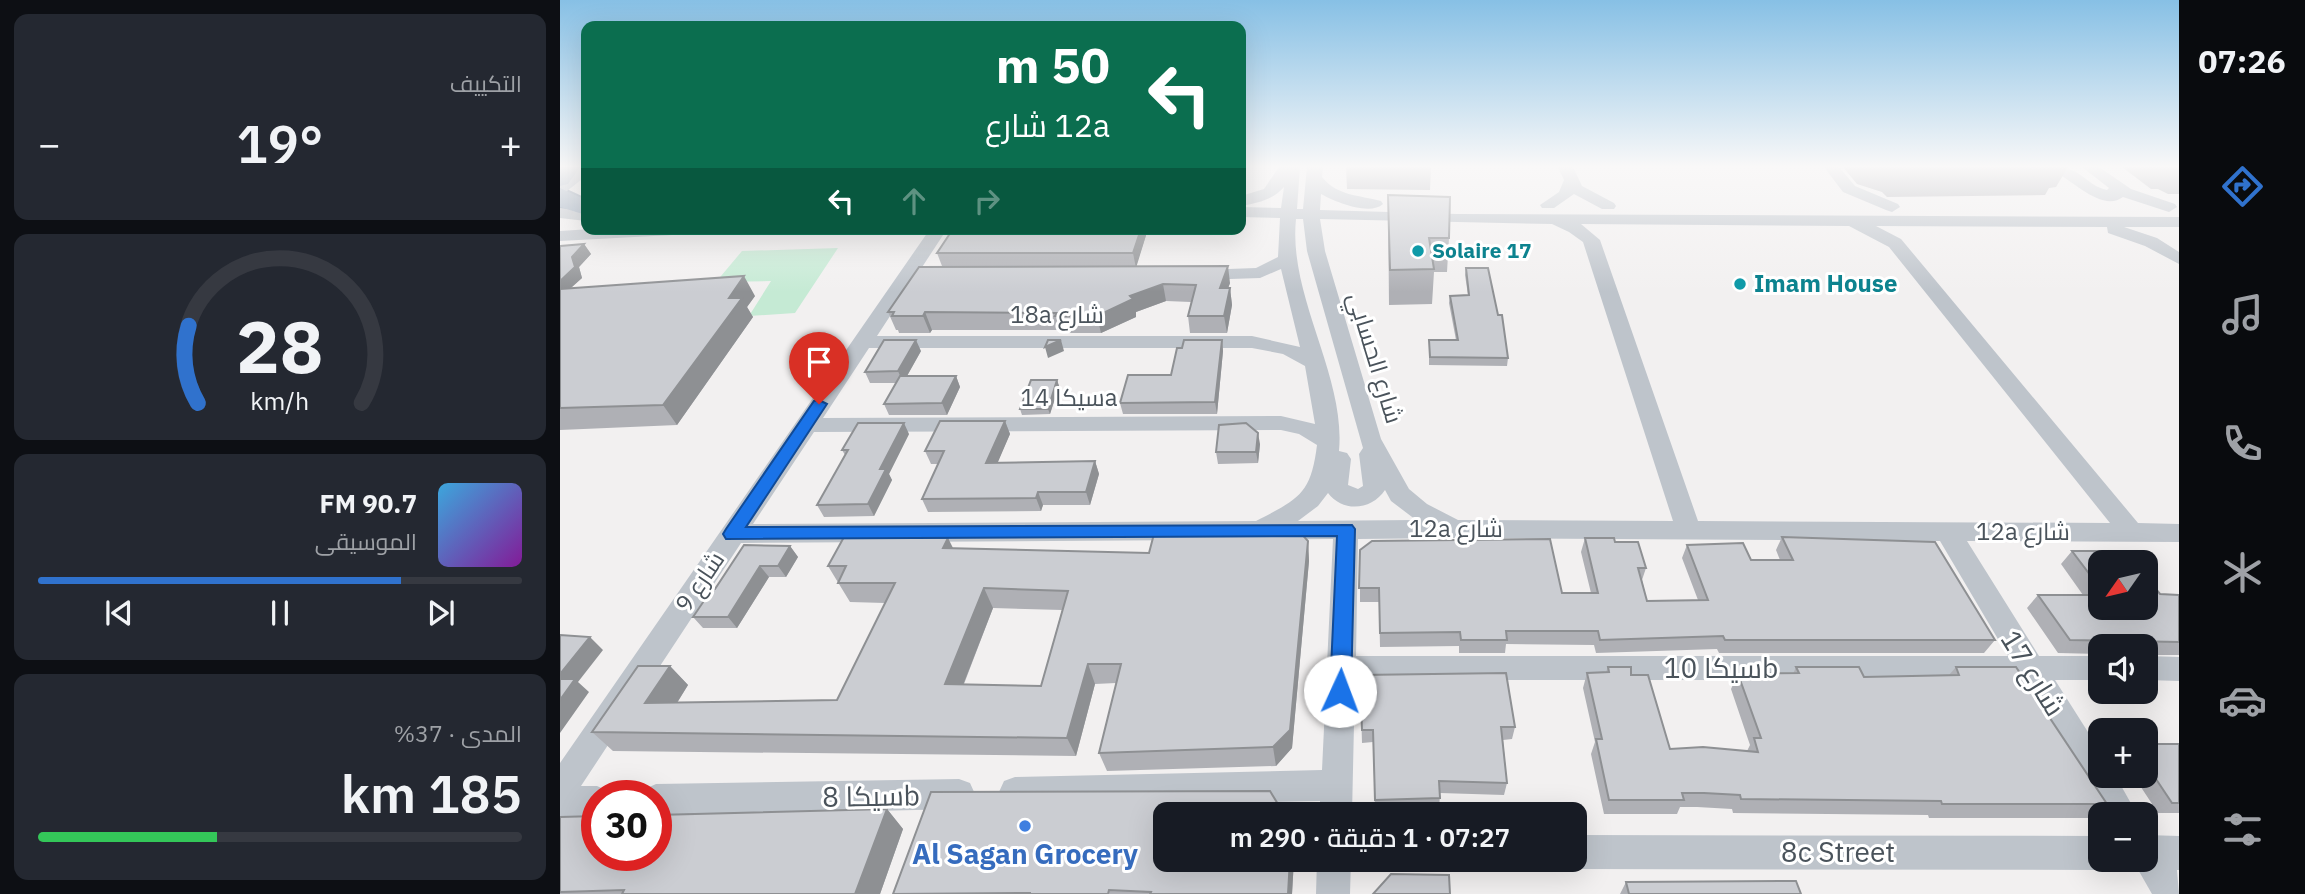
<!DOCTYPE html>
<html lang="ar">
<meta charset="utf-8">
<style>
:root{--surface:#171b24;--page:#242831;--text:#f1f3f6;--muted:#9ea1a6;--line:#363941;--accent:#3072cd}
body{margin:0;font-family:"IBM Plex Sans",Cairo,sans-serif;background:var(--page);color:var(--text);direction:rtl;height:100vh;display:flex;flex-direction:column;font-size:26px;white-space:nowrap}
*{box-sizing:border-box;margin:0}
p{font-size:23px;color:var(--muted)}
.icon{flex:none;width:38px;height:38px;fill:none;stroke:currentColor;stroke-width:2;stroke-linecap:round;stroke-linejoin:round}
.map{position:relative;flex:1;overflow:hidden;direction:ltr}
.panel{display:flex;flex-direction:column;gap:14px;padding:14px;background:#0d0f14;width:560px}
.panel>*{flex:none}
.banner{position:absolute;left:21px;top:21px;width:665px;height:214px;border-radius:14px;box-shadow:0 7px 28px #0002;direction:rtl;background:#0b6e4f;color:#fff;overflow:hidden}
.needle{width:46px;rotate:236deg}
.controls{position:absolute;left:1528px;top:550px;display:grid;gap:14px}
.controls a{display:grid;place-items:center;width:70px;height:70px;border-radius:14px;background:var(--surface);box-shadow:0 7px 28px #0002;font-size:35px}
.speed{position:absolute;left:21px;top:780px;display:flex;gap:14px;font-size:35px;font-weight:700;text-align:center}
.speed>*{display:grid;place-content:center;width:91px;height:91px;border-radius:50%;background:var(--surface);box-shadow:0 7px 28px #0002;line-height:1}
.speed .limit{border:10px solid #d22;background:#fff;color:#111}
.pin{position:absolute;display:grid;place-items:center;width:60px;height:60px;color:#fff;margin:-72px -30px;border-radius:50% 50% 50% 0;rotate:-45deg;box-shadow:0 0 7px #0007}
.pin .icon{rotate:45deg}
.me{position:absolute;width:77px;margin:-38px;rotate:2deg;stroke-linejoin:round;filter:drop-shadow(0 0 5px #0008)}
.turn{display:flex;align-items:center;gap:24px;height:147px;padding:0 21px;font-size:32px}
.turn .icon{width:91px;height:91px;stroke-width:2.5}
.turn b{display:block;font-size:49px;line-height:60px}
.lanes{display:flex;align-items:center;height:66px;padding:0 21px;background:#0003;justify-content:center;gap:35px;direction:ltr}
.lanes .off{opacity:.35}
.big{font-size:52px;font-weight:600;line-height:1.1}
.panel .card{flex:1;display:flex;flex-direction:column;justify-content:center;gap:10px;min-width:0;padding:0 24px;border-radius:14px;background:var(--page)}
.panel .dial{align-items:center;gap:0}
.dial svg{height:182px;overflow:visible;fill:none;stroke:var(--line);stroke-width:7;stroke-linecap:round;text-anchor:middle}
.dial text{fill:var(--text);stroke:none}
.song{display:flex;align-items:center;gap:21px}
.cover{width:84px;height:84px;border-radius:10px;background:linear-gradient(135deg,hsl(200 70% 55%),hsl(290 70% 35%))}
.played{height:7px;border-radius:4px;background:linear-gradient(90deg,var(--accent) 75%,var(--line) 75%)}
.keys{display:flex;justify-content:space-around;direction:ltr}
.heat{display:flex;justify-content:space-between;align-items:center;font-size:38px;direction:ltr}
.charge{height:10px;border-radius:5px;background:linear-gradient(90deg,#34c759 37%,var(--line) 0)}
.trip{position:absolute;left:593px;top:802px;width:434px;height:70px;border-radius:14px;background:var(--surface);box-shadow:0 7px 28px #0002;font-weight:600;line-height:70px;text-align:center;direction:rtl}
main{display:flex;flex:1;min-height:0}
.tabs{display:flex;flex-direction:column;width:126px;justify-content:space-around;align-items:center;background:#090b0e;color:var(--muted)}
.tabs .icon{width:49px;height:49px}
.tabs .selected{color:var(--accent)}
.tabs b{font-size:32px;color:var(--text)}
.map>svg:first-child{display:block}
.green{fill:#c5ead4}
.lines{fill:none;stroke-linecap:round;stroke-linejoin:round}
.highway-casing{stroke:#7a8da4;stroke-width:4}
.minor{fill:#bec4cb;fill-rule:evenodd}
.major{fill:#b4bfcb;fill-rule:evenodd}
.highway{fill:#8ea2b8;fill-rule:evenodd}
.wall{fill:#afb0b5;fill-rule:evenodd}
.shaded-wall{fill:#8e9093}
.building{fill:#cbcdd2;stroke:#8e9093;stroke-width:2;fill-rule:evenodd}
.route{fill:#1a73e8;stroke:#114b97;stroke-width:2}
.culture-dot{fill:#0f9aa8;stroke:#fff;stroke-width:2.5}
.shop-dot{fill:#3f7fe0;stroke:#fff;stroke-width:2.5}
.labels{text-anchor:middle;stroke-width:6;stroke-linejoin:round;paint-order:stroke}
.far-culture-label{font-size:21px;font-weight:bold;fill:#0d838f;stroke:#fff;text-anchor:start}
.culture-label{font-size:24px;font-weight:bold;fill:#0d838f;stroke:#fff;text-anchor:start}
.street-label{font-size:24px;fill:#4a535b;stroke:#fff}
.near-street-label{font-size:28px;fill:#4a535b;stroke:#fff}
.near-shop-label{font-size:28px;font-weight:bold;fill:#366cbe;stroke:#fff}
</style>
<main>
<nav class="tabs">
<b>07:26</b>
<svg class="icon selected" aria-label="directions" viewBox="0 0 24 24"><path d="M12 3l9 9-9 9-9-9zM9 14v-3h6M13 9l2 2-2 2"/></svg>
<svg class="icon" aria-label="music" viewBox="0 0 24 24"><path d="M9 18V5l10-2v13"/><circle cx="6" cy="18" r="3"/><circle cx="16" cy="16" r="3"/></svg>
<svg class="icon" aria-label="phone" viewBox="0 0 24 24"><path d="M5 4h4l2 5-3 2q2 4 5 5l2-3 5 2v4C11 20 4 13 5 4z"/></svg>
<svg class="icon" aria-label="climate" viewBox="0 0 24 24"><path d="M12 3v18M4 7l16 10M4 17L20 7"/></svg>
<svg class="icon" aria-label="car" viewBox="0 0 24 24"><path d="M5 17H2v-5l4-1 3-4h7l3 4 3 1v5h-3M9 17h6M6 11h13"/><circle cx="7" cy="17" r="2"/><circle cx="17" cy="17" r="2"/></svg>
<svg class="icon" aria-label="filters" viewBox="0 0 24 24"><path d="M4 7h16M4 17h16"/><circle cx="9" cy="7" r="2"/><circle cx="15" cy="17" r="2"/></svg>
</nav>
<div class="map">
<svg width="1619" height="894" viewBox="0 0 1619 894">
<rect width="100%" height="100%" fill="#f2f0f0"/>
<path class="green" d="M278,248L235,313L189,316L211,281L156,282L182,251Z"/>
<g class="lines">
<g class="highway-casing">
<path id="highway" d="M0,167H20L8,184L0,186Z
M0,188L26,200V215L0,207Z"/>
</g>
<path class="minor" d="M719,167H740L737,209H743L747,167H763L762,177C777,196 799,195 821,201L823,204C810,216 775,202 761,194L760,210L897,214L1619,217V227H1564L1597,238L1619,252V264L1585,246L1548,233L1547,227L1316,226L1341,239L1578,523L1619,524V542L1407,541L1479,656H1540V680H1495L1540,751V775H1555L1577,814H1543L1463,680H795L792,814H760V801L455,807L444,803L439,792L444,781L455,777L762,770L773,539L181,543L21,786H37L48,791L51,796H37V818H0V763L370,229H387L317,336H692L740,347L721,269L700,278L640,280L631,275L640,270L696,268L718,257L720,218L681,217V207L721,208L724,187C713,200 697,203 681,206V196L704,189ZM736,219H743L747,251L803,448L799,454L803,486L798,489L788,485L791,459L787,453L779,451C786,375 728,297 736,219ZM760,219L992,224L1009,232L1023,242L1113,521L898,520L867,504L849,489L821,439L765,251ZM1021,224L1289,226L1329,247L1550,523L1138,521L1040,240ZM309,348H692L723,354L745,366L755,424L721,416L263,418ZM721,430L739,434L757,445C751,495 738,499 696,521L193,524L254,432ZM825,490L831,501L856,520L738,521L758,506L768,493C783,513 812,510 825,490ZM893,538L1380,541L1448,656H796L798,539Z
M998,167H1013L1022,186L1054,203L1056,206L1054,209H1042L1014,194L994,208H982L980,205L999,192L1004,180Z
M1264,167H1279L1295,186L1338,204L1340,207L1332,212L1326,210L1283,192Z
M1496,167C1521,167 1527,186 1547,190L1549,188L1522,167H1539L1571,189L1615,204L1617,207L1609,212L1563,197C1543,212 1514,182 1497,173Z
M0,208L26,211V221L0,218Z
M31,229H139L131,234L0,241V231Z
M1586,656L1619,657V681L1586,680Z
M399,779L410,783L415,794L410,805L399,809L96,816V796H81L85,789L96,784Z
M1015,835L1540,836V859H1554L1552,865L1540,870L1015,869L1003,864L1001,859H1015Z
M1586,835L1619,836V870H1617L1619,894H1592L1572,859H1586Z
M757,859H791L790,894H756Z"/>
<path class="major" d="M14,167H26V176L7,191L0,193V178Z"/>
<use href="#highway" class="highway"/>
</g>
<path class="wall" d="M786,167H871L870,190L787,189Z
M1283,167H1508L1496,187L1489,188L1485,195L1327,197L1322,192L1297,184Z
M1562,167H1619V194H1608L1598,189H1591Z
M828,195L889,238L887,272H874L872,304L829,305Z
M588,229L576,266L670,283L668,288H670L672,305L667,333H630L628,316L631,302L606,301L576,312V317L541,333H500V330H372L370,333H339L338,330H336L328,312L382,266L377,253Z
M24,244L31,254L19,267L22,278L10,288L195,296L187,307L193,317L117,425L0,430V246Z
M906,268L948,358L947,366L869,365V340H896L889,303L890,296L908,295L905,275Z
M662,340L663,351L657,414H563L560,403L611,375L622,348Z
M361,351L347,376H396L400,387L387,415H329L324,404L336,383H310L305,372Z
M497,380L499,386L490,414L462,415L460,409Z
M445,421L450,434L437,463L535,461L539,474L530,505H483L481,511L368,512L362,499L378,464H371L365,451Z
M349,434L329,474L332,480L314,516L264,517L257,505L285,455L282,450Z
M700,444L698,463L658,464L656,452Z
M1222,537L1435,640L1424,653H1159L1157,649L1036,653L1034,645L946,644L945,653H899V646L820,647L819,602H800V550L1002,593H1031L1021,552L1025,538L1055,542L1086,568L1082,580L1087,601L1138,600L1122,558L1127,545L1191,560H1220L1216,550Z
M748,541L749,561L732,748L716,766L547,771L539,753L556,683L535,684L516,756L53,751L32,732L110,666L128,685L117,703L277,700L325,603L290,602L268,566L393,548L589,553ZM433,608L502,610L481,686L404,684Z
M230,546L238,557L226,577H209L177,628H143L133,617L155,589Z
M1512,551L1540,562V607L1600,594L1619,595V655H1586V646H1540V654L1498,653L1467,608L1478,595H1523L1501,564Z
M1048,667L1071,675L1110,749L1187,751L1190,745L1171,689L1178,674H1233L1236,667L1304,677L1389,675L1396,667L1547,804L1530,818H1369L1368,815L1173,813L1172,809L1137,807H1120L1117,814H1044L1031,754L1035,742L1023,688L1027,673L1046,672Z
M800,675L955,727L952,739L943,740L947,783L944,795L880,793L879,810L815,811L813,742L802,743Z
M1586,744H1619V813H1598L1573,775H1586Z
M327,809L343,829L320,894H0V817Z
M734,859L732,894H333Z
M1066,882L1241,894H1060Z"/>
<path class="shaded-wall" d="M581,229H588L576,268L573,253Z
M24,244L31,254L19,267L22,278L0,298V281L12,257Z
M668,266L670,283L662,305L660,288Z
M184,276L195,296L187,307L193,317L117,425L103,405L169,298Z
M603,284L606,301L576,312V317L541,333L537,316L570,296Z
M670,288L672,305L667,333L664,316Z
M365,312L372,330L370,333L363,316Z
M356,340L361,351L343,383L338,371Z
M501,340L504,351L488,358L485,347Z
M662,340L663,351L657,414L655,402Z
M396,376L400,387L387,415L382,403Z
M497,380L499,386L490,414L488,409Z
M445,421L450,434L432,476L426,463Z
M344,423L349,434L329,474L332,480L314,516L308,504L320,469Z
M698,433L700,444L698,463L696,452Z
M535,461L539,474L530,505L526,492Z
M478,492L483,505L481,511L476,498Z
M388,538L398,558L383,548Z
M748,541L749,561L732,748L716,766L713,747Z
M230,546L238,557L226,577L218,566Z
M200,566L209,577L177,628L168,617Z
M424,588L433,608L396,703L385,684Z
M30,637L43,650L18,682L29,692L0,733V674Z
M528,664L535,684L516,756L507,738Z
M110,666L128,685L105,722L85,703Z
M327,809L343,829L320,894H295Z
M730,859H734L732,894H728Z"/>
<path class="building" d="M828,195L890,197L889,238H869L874,269L830,270Z
M393,229H581L573,253H377Z
M24,244L12,257L15,267L0,281V246Z
M668,266L660,288H670L664,316H628L636,285L603,284L570,296L573,299L537,316H495L497,313L365,312L363,316H332L334,312H328L359,267Z
M906,268H928L938,315H942L948,358L870,357L869,340H898L890,296L909,295Z
M184,276L169,298H182L103,405L0,408V289Z
M324,340H356L338,371L305,372Z
M488,340H501L485,347Z
M624,340H662L655,402L560,403L568,375H611L617,348H622Z
M340,376H396L382,403L324,404Z
M471,380H497L488,409H460Z
M380,421H445L426,463L535,461L526,492H478L476,498L362,499L384,451H365Z
M298,423H344L320,469H326L308,504L257,505L288,450H282Z
M686,423L698,433L696,452H656L659,425Z
M738,530L748,541L730,730L713,747L539,753L561,664H528L507,738L32,732L78,666H110L85,703L277,700L335,583H278L286,566H268L284,537L388,538L383,548L589,553L594,534ZM424,588L508,591L481,686L385,684Z
M1222,537L1375,542L1435,640H1165L1163,636L1040,640L1038,631H946L947,640H901L900,632L820,633L819,588H799L800,550L812,541L990,539L1002,593H1038L1025,538H1054L1055,542H1078L1086,568H1078L1087,601L1148,600L1127,545L1183,543L1191,560H1233Z
M184,545L230,546L218,566H200L168,617H133L152,589H155Z
M1512,551H1565L1574,562H1540V588Z
M1586,577L1600,594L1619,595V642L1510,640L1478,595H1540V607H1586Z
M0,635L30,637L0,674Z
M1048,667H1071V675H1088L1110,749L1143,747L1198,752L1194,738H1201L1178,674L1239,673L1236,667H1299L1304,677L1399,675L1396,667H1456L1547,804H1382L1381,801L1181,799L1180,795L1144,793H1122L1124,800H1049L1036,739H1042L1027,673L1049,672Z
M946,673L955,727H941L947,783L879,781L880,798L815,800L813,730H802L800,675Z
M0,679H15L0,700Z
M1586,744H1619V803H1612L1586,764Z
M710,791L724,814H606V859H730L728,894H590L591,892L549,890L548,894H470V893L333,894L371,792Z
M327,809L295,894H62L64,890L0,892V817L37,816V856H96V815Z
M831,874L889,875L890,894H813Z
M1236,881L1241,894H1069L1066,882Z"/>
<linearGradient id="sky" x2="0" y2="1"><stop stop-color="#87c0e5"/><stop offset="0.57" stop-color="#f9f8f8"/><stop offset="1" stop-color="#f9f8f8" stop-opacity="0"/></linearGradient>
<rect width="1619" height="292" fill="url(#sky)"/>
<path class="route" d="M259,400L267,404L186,527L792,525L795,529L791,691L788,698L780,700L773,698L770,691L777,536L166,539L163,534L166,529L254,401Z"/>
<g class="culture-dot">
<circle cx="858" cy="251" r="7"/>
<circle cx="1180" cy="284" r="7"/>
</g>
<circle class="shop-dot" cx="465" cy="826" r="7"/>
<g class="labels">
<g class="far-culture-label">
<text x="872" y="258">Solaire 17</text>
</g>
<g class="culture-label">
<text x="1194" y="292">Imam House</text>
</g>
<g class="street-label">
<text x="497" y="323">18a شارع</text>
<text transform="translate(815 358) rotate(73)" y="8">شارع الحسابي</text>
<text x="509" y="406">سيكا 14a</text>
<text x="896" y="537">12a شارع</text>
<text x="1463" y="540">12a شارع</text>
<text transform="translate(140 582) rotate(-56)" y="8">شارع 9</text>
</g>
<g class="near-street-label">
<text x="1161" y="678">سيكا 10b</text>
<text transform="translate(1473 673) rotate(58)" y="10">شارع 17</text>
<text transform="translate(311 796) rotate(-1)" y="10">سيكا 8b</text>
<text x="1278" y="862">8c Street</text>
</g>
<g class="near-shop-label">
<text x="465" y="864">Al Sagan Grocery</text>
</g>
</g>
</svg>
<div class="controls">
<a><svg class="needle" viewBox="-14 -14 28 28"><path d="M0-13l5 13h-10z" fill="#e53935"/><path d="M0 13l5-13h-10z" fill="#9ea1a6"/></svg></a>
<a><svg class="icon" aria-label="sound" viewBox="0 0 24 24"><path d="M4 9h4l5-4v14l-5-4H4zM17 9q2 3 0 6"/></svg></a>
<a>+</a>
<a>−</a>
</div>
<div class="speed"><div class="limit">30</div></div>
<div class="pin" style="left:259px;top:404px;background:#d93025"><svg class="icon" aria-label="arrive" viewBox="0 0 24 24"><path d="M6 21V4h12l-3 4 3 4H6"/></svg></div>
<svg class="me" style="left:780px;top:691px" viewBox="-20 -20 40 40"><circle r="19" fill="#fff"/><path d="M0-13L10 11 0 6-10 11z" fill="#1a73e8"/></svg>
<div class="trip">07:27 · 1 دقيقة · 290 m</div>
<div class="banner">
<div class="turn"><svg class="icon" aria-label="left" viewBox="0 0 24 24"><path d="M17 20v-9H6M10 6l-5 5 5 5"/></svg><div><b>50 m</b>12a شارع</div></div>
<div class="lanes"><svg class="icon" aria-label="left" viewBox="0 0 24 24"><path d="M17 20v-9H6M10 6l-5 5 5 5"/></svg><svg class="icon off" aria-label="ahead" viewBox="0 0 24 24"><path d="M12 20V5M6 11l6-6 6 6"/></svg><svg class="icon off" aria-label="right" viewBox="0 0 24 24"><path d="M7 20v-9h11M14 6l5 5-5 5"/></svg></div>
</div>
</div>
<section class="panel">
<div class="card"><p>التكييف</p>
<div class="heat"><a>−</a><b class="big">19°</b><a>+</a></div>
</div>
<div class="card dial"><svg viewBox="0 0 100 80">
<path d="M14 69A42 42 0 1 1 86 69"/>
<path d="M14 69A42 42 0 0 1 10 35" stroke="#3072cd"/>
<text x="50" y="56" font-size="32" font-weight="700">28</text>
<text x="50" y="72" font-size="11">km/h</text>
</svg></div>
<div class="card">
<div class="song"><i class="cover"></i><div><b>90.7 FM</b><p>الموسيقى</p></div></div>
<div class="played"></div>
<div class="keys"><svg class="icon" aria-label="previous" viewBox="0 0 24 24"><path d="M18 5L8 12l10 7zM5 5v14"/></svg><svg class="icon" aria-label="pause" viewBox="0 0 24 24"><path d="M8 5v14M16 5v14"/></svg><svg class="icon" aria-label="next" viewBox="0 0 24 24"><path d="M6 5l10 7-10 7zM19 5v14"/></svg></div>
</div>
<div class="card"><p>المدى · 37%</p><b class="big">185 km</b><div class="charge"></div></div>
</section>
</main>
